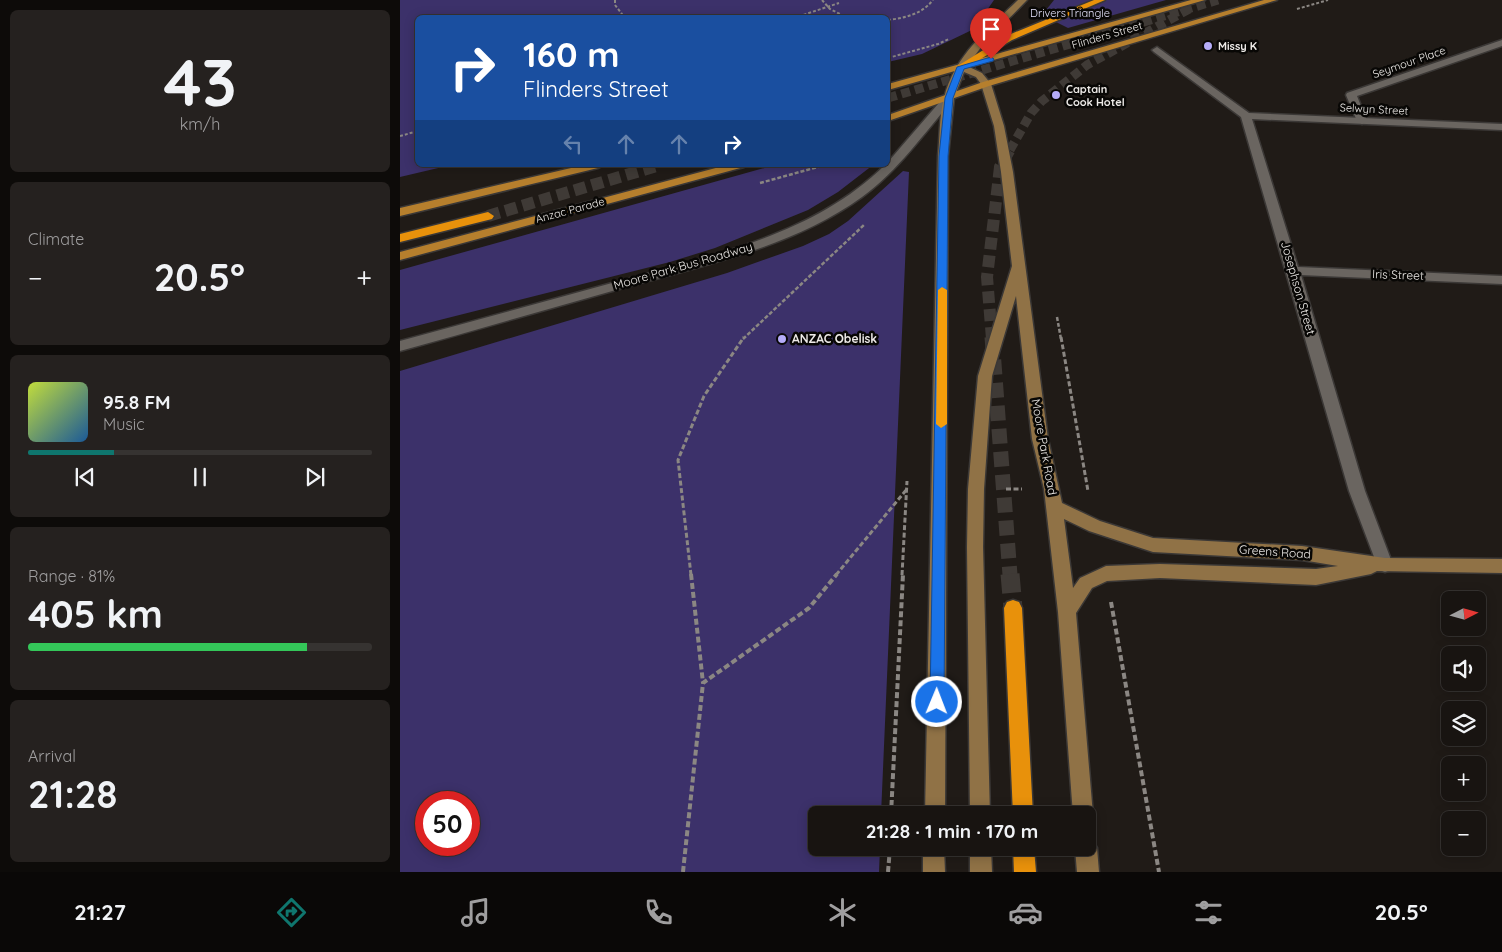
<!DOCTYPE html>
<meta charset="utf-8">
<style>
:root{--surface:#181411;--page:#25211f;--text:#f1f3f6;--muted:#9f9e9f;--line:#363331;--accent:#0f766e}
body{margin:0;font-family:Quicksand,sans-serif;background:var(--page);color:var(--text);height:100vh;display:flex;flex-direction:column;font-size:19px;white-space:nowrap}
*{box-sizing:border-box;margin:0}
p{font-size:16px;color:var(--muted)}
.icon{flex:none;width:28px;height:28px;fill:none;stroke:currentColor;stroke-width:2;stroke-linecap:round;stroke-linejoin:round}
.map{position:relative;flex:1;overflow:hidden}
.details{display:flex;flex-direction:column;gap:10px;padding:10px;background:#0d0b09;width:400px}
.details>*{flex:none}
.top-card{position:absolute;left:15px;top:15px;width:475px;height:152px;border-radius:8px;box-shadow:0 2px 12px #0003,0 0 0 1px var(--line);background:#1a4fa0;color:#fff;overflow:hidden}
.needle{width:32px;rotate:84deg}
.tools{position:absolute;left:1041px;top:591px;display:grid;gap:10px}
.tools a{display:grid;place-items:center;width:45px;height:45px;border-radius:8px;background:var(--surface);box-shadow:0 2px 12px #0003,0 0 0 1px var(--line);font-size:25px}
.speed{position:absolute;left:15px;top:791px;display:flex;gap:10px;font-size:25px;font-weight:700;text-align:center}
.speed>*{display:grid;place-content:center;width:65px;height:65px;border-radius:50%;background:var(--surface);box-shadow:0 2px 12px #0003,0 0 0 1px var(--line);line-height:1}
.speed .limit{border:8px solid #d22;background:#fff;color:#111}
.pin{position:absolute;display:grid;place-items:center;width:42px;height:42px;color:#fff;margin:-51px -21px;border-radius:50% 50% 50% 0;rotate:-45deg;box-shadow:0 0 5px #0007}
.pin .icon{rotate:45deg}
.me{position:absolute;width:55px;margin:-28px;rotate:1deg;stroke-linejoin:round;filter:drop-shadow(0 0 4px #0008)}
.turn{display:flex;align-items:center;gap:18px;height:105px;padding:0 25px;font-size:22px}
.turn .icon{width:65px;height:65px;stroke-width:2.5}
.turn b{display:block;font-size:35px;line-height:42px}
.lanes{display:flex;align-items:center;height:48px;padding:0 25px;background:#0003;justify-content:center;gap:25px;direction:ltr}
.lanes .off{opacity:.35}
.big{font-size:38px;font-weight:700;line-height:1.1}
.details .widget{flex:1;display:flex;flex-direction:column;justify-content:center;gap:8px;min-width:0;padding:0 18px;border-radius:8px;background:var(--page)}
.details .dial{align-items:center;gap:0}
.dial b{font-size:65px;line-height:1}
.song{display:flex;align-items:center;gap:15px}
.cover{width:60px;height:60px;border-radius:8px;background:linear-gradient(135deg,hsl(70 70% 55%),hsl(210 70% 35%))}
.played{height:5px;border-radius:2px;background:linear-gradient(90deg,var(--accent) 25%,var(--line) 25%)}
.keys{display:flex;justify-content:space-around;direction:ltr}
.heat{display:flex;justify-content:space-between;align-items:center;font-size:28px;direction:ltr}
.charge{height:8px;border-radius:4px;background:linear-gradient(90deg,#34c759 81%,var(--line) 0)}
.trip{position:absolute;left:408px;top:806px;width:288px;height:50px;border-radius:8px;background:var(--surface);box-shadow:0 2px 12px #0003,0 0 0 1px var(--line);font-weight:700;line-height:50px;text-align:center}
.tab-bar{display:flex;height:80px;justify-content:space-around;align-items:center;background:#0a0807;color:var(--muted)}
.tab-bar .icon{width:35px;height:35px}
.tab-bar .on{color:var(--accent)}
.tab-bar b{font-size:22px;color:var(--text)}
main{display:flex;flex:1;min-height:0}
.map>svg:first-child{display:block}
.green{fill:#3c316a;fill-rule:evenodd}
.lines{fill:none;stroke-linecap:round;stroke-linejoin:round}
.highway-tunnel-far3{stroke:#3f3a36;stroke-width:9;stroke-dasharray:9 5;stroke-linecap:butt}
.highway-tunnel-far2{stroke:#3f3a36;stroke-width:12;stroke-dasharray:12 6;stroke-linecap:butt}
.highway-tunnel-far1{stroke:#3f3a36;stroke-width:15;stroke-dasharray:15 8;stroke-linecap:butt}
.highway-tunnel{stroke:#3f3a36;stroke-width:19;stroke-dasharray:19 9;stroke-linecap:butt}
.lane-casing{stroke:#3b3836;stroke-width:3}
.street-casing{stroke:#3b3836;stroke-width:3}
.secondary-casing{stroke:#3b3836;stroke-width:3}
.primary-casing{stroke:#3b3836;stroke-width:3}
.highway-casing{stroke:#3b3836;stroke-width:3}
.path-far3{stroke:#8b8783;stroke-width:2;stroke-dasharray:3 2;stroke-linecap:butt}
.path-far2{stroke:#8b8783;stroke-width:2.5;stroke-dasharray:4 2;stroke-linecap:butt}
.path-far1{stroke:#8b8783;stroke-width:3;stroke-dasharray:5 2.5;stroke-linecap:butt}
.path{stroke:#8b8783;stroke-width:4;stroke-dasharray:6 3;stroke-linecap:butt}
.lane{fill:#6a6560;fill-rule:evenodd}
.street{fill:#6a6560;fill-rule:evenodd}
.secondary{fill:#907246;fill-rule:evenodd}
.primary{fill:#b67f2d;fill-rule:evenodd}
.highway{fill:#e8910b;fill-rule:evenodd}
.route{fill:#1a73e8;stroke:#114b97}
.slow{fill:#f59e0b}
.poi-dot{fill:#b5acf8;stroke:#080705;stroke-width:2}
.labels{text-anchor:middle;stroke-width:5;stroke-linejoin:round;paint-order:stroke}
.far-park-label{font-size:11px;fill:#e3e1f9;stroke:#080705}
.far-street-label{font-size:11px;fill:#edeae7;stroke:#080705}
.far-poi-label{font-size:11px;font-weight:bold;fill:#edeae7;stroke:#080705;text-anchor:start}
.street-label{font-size:12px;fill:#edeae7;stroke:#080705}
.poi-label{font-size:12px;font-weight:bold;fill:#edeae7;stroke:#080705;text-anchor:start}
</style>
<main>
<section class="details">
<div class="widget dial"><b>43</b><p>km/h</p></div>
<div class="widget"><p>Climate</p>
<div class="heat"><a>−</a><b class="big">20.5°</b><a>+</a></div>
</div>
<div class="widget">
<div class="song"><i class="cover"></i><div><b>95.8 FM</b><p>Music</p></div></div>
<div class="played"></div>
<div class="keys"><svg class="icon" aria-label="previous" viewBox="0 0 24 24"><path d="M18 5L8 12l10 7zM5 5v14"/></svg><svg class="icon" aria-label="pause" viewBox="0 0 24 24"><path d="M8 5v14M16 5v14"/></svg><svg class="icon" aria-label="next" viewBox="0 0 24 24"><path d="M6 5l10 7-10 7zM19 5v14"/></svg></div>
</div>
<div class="widget"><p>Range · 81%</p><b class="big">405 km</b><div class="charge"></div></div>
<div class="widget"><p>Arrival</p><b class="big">21:28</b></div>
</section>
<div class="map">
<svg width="1102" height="872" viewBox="0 0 1102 872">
<rect width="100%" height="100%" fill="#201b17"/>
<path class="green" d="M0,0H594L574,29L522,54L488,62V18H18V165H51L0,177Z
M654,0H766L668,28L642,15Z
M375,165H473L438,192L408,210L315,248L270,262L0,330V270Z
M503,171L509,172L481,815H416V848H480L479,872H0V371L327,273L403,246L429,234L448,221ZM69,802V845H26V802Z"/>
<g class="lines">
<path class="highway-tunnel-far3" d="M488,98L818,0
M610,150L631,113L642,101L687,65L791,8"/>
<path class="highway-tunnel-far2" d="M88,216L260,165
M592,339L587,277L600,167L610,149"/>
<path class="highway-tunnel-far1" d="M592,337L610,575"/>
<path class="highway-tunnel" d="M610,574L613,608"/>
<g class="lane-casing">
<path id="lane" d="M1102,40V46L957,96L967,121L962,124L957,121L946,95L947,93Z
M549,95L554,98L553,100C524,133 498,171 462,197C397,244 314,263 237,284C158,306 79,329 0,351V341C71,322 142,302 212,283C307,257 413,236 485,165H488V162L538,104L545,96Z"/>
</g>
<g class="street-casing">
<path id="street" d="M757,47L849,113L1102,124V130L852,119L898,267L1102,276V284L901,275L965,491L993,565L991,570L985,572L979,570L949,491L841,117L754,52L752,50Z"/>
</g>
<g class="secondary-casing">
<path id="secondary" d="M618,0H627L582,46L567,66L582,73L591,84L604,126L613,172L648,439L662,503L700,521L753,538L902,546L985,558L1102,559V573L977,571L971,574L916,585L760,578L707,581L692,588L676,613L693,815L690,822L686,824V815H673L658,612L644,489L632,439L616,296L592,376L584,489L583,547L590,815H570L567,547L568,489L578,376L612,266L601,172L594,126L581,84L576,77L564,72L554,98L548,156L545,815H525L538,156C540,137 539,117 544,98C554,56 588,29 618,0ZM664,519L689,531L753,552L902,560L938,566L916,569L760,564L706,566L680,578L673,588Z
M686,838L693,841L697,848L699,872H677L675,848H686Z
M523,848H544L545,872H523Z
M570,848H591L592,872H570Z"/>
</g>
<g class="primary-casing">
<path id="primary" d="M791,0H805L488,90V84Z
M864,0H877L589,86L488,121V115L583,82Z
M184,165H204L198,168L0,216V208Z
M327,165H346L344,167L0,260V252Z"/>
</g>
<g class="highway-casing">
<path id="highway" d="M694,0H705L612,40L564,69L561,70L556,67L606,36Z
M88,212L94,216L92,219L0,242V234Z
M613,600L619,602L622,608L633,815H613L604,608L607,602Z
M613,848H634L636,872H614Z"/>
</g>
<path class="path-far3" d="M215,0V5L225,18
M422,0L430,9L448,18
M897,9L928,0
M394,18L439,3
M488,20C505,18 522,14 533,0
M488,58L538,44L549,39
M0,136L18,131"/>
<path class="path-far2" d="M360,183L425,165
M657,317L661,339
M343,339L465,224"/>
<path class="path-far1" d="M661,337L688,491
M606,489H622
M291,575L278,460L304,396L344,337
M436,575L507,489
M502,575L507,481"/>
<path class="path" d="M291,574L303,683
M711,602L759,872
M491,815L503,574
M283,872L303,683L409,608L437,574
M488,872L490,848"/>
<use href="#lane" class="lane"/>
<use href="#street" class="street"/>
<use href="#secondary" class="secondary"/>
<use href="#primary" class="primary"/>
<use href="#highway" class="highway"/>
</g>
<path class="route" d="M591,57L594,59L593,61L564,69L553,98L548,156L544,702L542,707L537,709L532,707L530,702L539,156L545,98L557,67Z"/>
<path class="slow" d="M542,287L547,290V424L541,428L536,424L538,290Z"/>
<g class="poi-dot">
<circle cx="808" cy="46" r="5"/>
<circle cx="656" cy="95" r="5"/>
<circle cx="382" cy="339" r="5"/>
</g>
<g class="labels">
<g class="far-park-label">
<text x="670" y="17">Drivers Triangle</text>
</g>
<g class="far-street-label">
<text transform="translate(707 35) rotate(-16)" y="4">Flinders Street</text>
<text transform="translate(1009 62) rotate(-19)" y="4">Seymour Place</text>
<text transform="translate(974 109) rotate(3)" y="4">Selwyn Street</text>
<text transform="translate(170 210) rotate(-15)" y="4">Anzac Parade</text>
</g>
<g class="far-poi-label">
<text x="818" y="50">Missy K</text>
<text x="666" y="93">Captain<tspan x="666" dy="13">Cook Hotel</tspan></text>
</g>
<g class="street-label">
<text transform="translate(283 266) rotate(-16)" y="4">Moore Park Bus Roadway</text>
<text transform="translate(998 275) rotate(2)" y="4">Iris Street</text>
<text transform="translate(898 288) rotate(74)" y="4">Josephson Street</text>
<text transform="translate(644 447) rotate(80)" y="4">Moore Park Road</text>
<text transform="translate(875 552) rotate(4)" y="4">Greens Road</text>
</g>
<g class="poi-label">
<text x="392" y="343">ANZAC Obelisk</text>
</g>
</g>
</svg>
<div class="tools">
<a><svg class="needle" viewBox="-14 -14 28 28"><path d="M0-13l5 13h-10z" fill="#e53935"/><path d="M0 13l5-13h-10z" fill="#9f9e9f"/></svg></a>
<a><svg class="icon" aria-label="sound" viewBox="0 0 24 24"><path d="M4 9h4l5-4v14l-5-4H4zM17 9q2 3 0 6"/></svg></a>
<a><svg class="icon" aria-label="layers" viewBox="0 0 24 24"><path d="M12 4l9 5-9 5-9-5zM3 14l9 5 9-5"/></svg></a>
<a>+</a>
<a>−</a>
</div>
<div class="speed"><div class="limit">50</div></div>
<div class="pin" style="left:591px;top:59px;background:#d93025"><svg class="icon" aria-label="arrive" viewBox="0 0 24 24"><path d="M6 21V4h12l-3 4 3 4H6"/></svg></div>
<svg class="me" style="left:537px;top:702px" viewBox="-20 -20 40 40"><circle r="17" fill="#1a73e8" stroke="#fff" stroke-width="3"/><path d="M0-11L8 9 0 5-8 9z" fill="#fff"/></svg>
<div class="trip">21:28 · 1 min · 170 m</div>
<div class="top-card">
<div class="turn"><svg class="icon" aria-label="right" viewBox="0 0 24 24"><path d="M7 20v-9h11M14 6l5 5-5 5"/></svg><div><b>160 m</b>Flinders Street</div></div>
<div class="lanes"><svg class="icon off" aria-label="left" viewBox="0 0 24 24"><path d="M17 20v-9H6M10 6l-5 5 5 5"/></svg><svg class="icon off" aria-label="ahead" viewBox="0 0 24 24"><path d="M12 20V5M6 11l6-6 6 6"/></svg><svg class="icon off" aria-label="ahead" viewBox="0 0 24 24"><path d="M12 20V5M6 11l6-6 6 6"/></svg><svg class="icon" aria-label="right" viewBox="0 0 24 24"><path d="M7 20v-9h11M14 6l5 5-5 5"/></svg></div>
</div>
</div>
</main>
<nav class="tab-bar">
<b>21:27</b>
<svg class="icon on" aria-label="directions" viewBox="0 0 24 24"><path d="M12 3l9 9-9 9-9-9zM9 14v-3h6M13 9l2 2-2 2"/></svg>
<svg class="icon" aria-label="music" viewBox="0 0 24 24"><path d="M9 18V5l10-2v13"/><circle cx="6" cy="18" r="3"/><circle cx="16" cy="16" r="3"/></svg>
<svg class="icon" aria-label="phone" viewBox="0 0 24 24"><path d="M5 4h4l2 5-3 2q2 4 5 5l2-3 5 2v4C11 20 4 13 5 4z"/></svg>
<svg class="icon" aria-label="climate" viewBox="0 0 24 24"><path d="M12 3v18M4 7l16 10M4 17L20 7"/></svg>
<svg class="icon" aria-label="car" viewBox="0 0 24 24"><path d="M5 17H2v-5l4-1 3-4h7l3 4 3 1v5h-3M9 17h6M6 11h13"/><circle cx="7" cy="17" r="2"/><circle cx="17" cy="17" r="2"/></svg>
<svg class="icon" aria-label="filters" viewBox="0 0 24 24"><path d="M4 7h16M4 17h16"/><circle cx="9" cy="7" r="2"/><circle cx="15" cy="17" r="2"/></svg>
<b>20.5°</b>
</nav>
